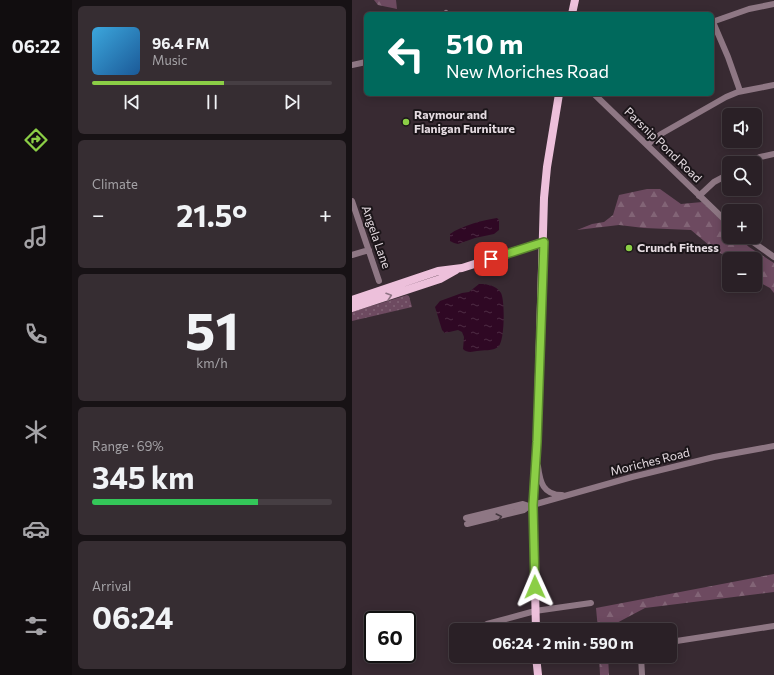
<!DOCTYPE html>
<meta charset="utf-8">
<style>
:root{--surface:#2a2026;--page:#362d32;--text:#f1f3f6;--muted:#a5a3a7;--line:#463e43;--accent:#8bce46}
body{margin:0;font-family:Commissioner,sans-serif;background:var(--page);color:var(--text);height:100vh;display:flex;flex-direction:column;font-size:15px;white-space:nowrap}
*{box-sizing:border-box;margin:0}
p{font-size:13px;color:var(--muted)}
.icon{flex:none;width:22px;height:22px;fill:none;stroke:currentColor;stroke-width:2;stroke-linecap:round;stroke-linejoin:round}
.map{position:relative;flex:1;overflow:hidden}
.details{display:flex;flex-direction:column;gap:6px;padding:6px;background:#171215;width:280px}
.details>*{flex:none}
.top-card{position:absolute;left:12px;top:12px;width:350px;height:84px;border-radius:6px;box-shadow:0 2px 10px #0003,0 0 0 1px var(--line);background:#00695c;color:#fff;overflow:hidden}
.tools{position:absolute;left:370px;top:108px;display:grid;gap:8px}
.tools a{display:grid;place-items:center;width:40px;height:40px;border-radius:6px;background:var(--surface);box-shadow:0 2px 10px #0003,0 0 0 1px var(--line);font-size:20px}
.speed{position:absolute;left:12px;top:611px;display:flex;gap:8px;font-size:20px;font-weight:700;text-align:center}
.speed>*{display:grid;place-content:center;width:52px;height:52px;border-radius:50%;background:var(--surface);box-shadow:0 2px 10px #0003,0 0 0 1px var(--line);line-height:1}
.speed .limit{border:2px solid #111;border-radius:6px;background:#fff;color:#111}
.pin{position:absolute;display:grid;place-items:center;width:34px;height:34px;color:#fff;margin:-17px;border-radius:8px;box-shadow:0 2px 6px #0006}
.me{position:absolute;width:44px;margin:-22px;rotate:359deg;stroke-linejoin:round;filter:drop-shadow(0 0 3px #0008)}
.turn{display:flex;align-items:center;gap:14px;height:84px;padding:0 16px;font-size:18px}
.turn .icon{width:52px;height:52px;stroke-width:2.5}
.turn b{display:block;font-size:28px;line-height:34px}
.big{font-size:30px;font-weight:700;line-height:1.1}
.details .widget{flex:1;display:flex;flex-direction:column;justify-content:center;gap:6px;min-width:0;padding:0 14px;border-radius:6px;background:var(--page)}
.details .dial{align-items:center;gap:0}
.dial b{font-size:52px;line-height:1}
.song{display:flex;align-items:center;gap:12px}
.cover{width:48px;height:48px;border-radius:6px;background:linear-gradient(135deg,hsl(200 70% 55%),hsl(210 70% 35%))}
.played{height:4px;border-radius:2px;background:linear-gradient(90deg,var(--accent) 55%,var(--line) 55%)}
.keys{display:flex;justify-content:space-around;direction:ltr}
.heat{display:flex;justify-content:space-between;align-items:center;font-size:22px;direction:ltr}
.charge{height:6px;border-radius:3px;background:linear-gradient(90deg,#34c759 69%,var(--line) 0)}
.trip{position:absolute;left:97px;top:623px;width:228px;height:40px;border-radius:6px;background:var(--surface);box-shadow:0 2px 10px #0003,0 0 0 1px var(--line);font-weight:700;line-height:40px;text-align:center}
main{display:flex;flex:1;min-height:0}
.tabs{display:flex;flex-direction:column;width:72px;justify-content:space-around;align-items:center;background:#110d0f;color:var(--muted)}
.tabs .icon{width:28px;height:28px}
.tabs .current{color:var(--accent)}
.tabs b{font-size:18px;color:var(--text)}
.map>svg:first-child{display:block}
.grass{fill:url(#grass-dots)}
.forest{fill:url(#forest-firs)}
.water{fill:url(#water-ripples)}
.lines{fill:none;stroke-linecap:round;stroke-linejoin:round}
.minor{stroke:#8e7784;stroke-width:6}
.major{stroke:#edc0db;stroke-width:8}
.oneway{stroke:#8e7384}
.oneway2{stroke:#43373e}
.route-casing{stroke:#5a862e;stroke-width:10}
.route{stroke:#8bce46;stroke-width:7}
.poi-dot{fill:#8bce46;stroke:#1b1519;stroke-width:1.5}
.labels{text-anchor:middle;stroke-width:4;stroke-linejoin:round;paint-order:stroke}
.poi-label{font-size:12px;font-weight:bold;fill:#e5dbe1;stroke:#1b1519;text-anchor:start}
.street-label{font-size:12px;fill:#e5dbe1;stroke:#1b1519}
</style>
<main>
<nav class="tabs">
<b>06:22</b>
<svg class="icon current" aria-label="directions" viewBox="0 0 24 24"><path d="M12 3l9 9-9 9-9-9zM9 14v-3h6M13 9l2 2-2 2"/></svg>
<svg class="icon" aria-label="music" viewBox="0 0 24 24"><path d="M9 18V5l10-2v13"/><circle cx="6" cy="18" r="3"/><circle cx="16" cy="16" r="3"/></svg>
<svg class="icon" aria-label="phone" viewBox="0 0 24 24"><path d="M5 4h4l2 5-3 2q2 4 5 5l2-3 5 2v4C11 20 4 13 5 4z"/></svg>
<svg class="icon" aria-label="climate" viewBox="0 0 24 24"><path d="M12 3v18M4 7l16 10M4 17L20 7"/></svg>
<svg class="icon" aria-label="car" viewBox="0 0 24 24"><path d="M5 17H2v-5l4-1 3-4h7l3 4 3 1v5h-3M9 17h6M6 11h13"/><circle cx="7" cy="17" r="2"/><circle cx="17" cy="17" r="2"/></svg>
<svg class="icon" aria-label="filters" viewBox="0 0 24 24"><path d="M4 7h16M4 17h16"/><circle cx="9" cy="7" r="2"/><circle cx="15" cy="17" r="2"/></svg>
</nav>
<section class="details">
<div class="widget">
<div class="song"><i class="cover"></i><div><b>96.4 FM</b><p>Music</p></div></div>
<div class="played"></div>
<div class="keys"><svg class="icon" aria-label="previous" viewBox="0 0 24 24"><path d="M18 5L8 12l10 7zM5 5v14"/></svg><svg class="icon" aria-label="pause" viewBox="0 0 24 24"><path d="M8 5v14M16 5v14"/></svg><svg class="icon" aria-label="next" viewBox="0 0 24 24"><path d="M6 5l10 7-10 7zM19 5v14"/></svg></div>
</div>
<div class="widget"><p>Climate</p>
<div class="heat"><a>−</a><b class="big">21.5°</b><a>+</a></div>
</div>
<div class="widget dial"><b>51</b><p>km/h</p></div>
<div class="widget"><p>Range · 69%</p><b class="big">345 km</b><div class="charge"></div></div>
<div class="widget"><p>Arrival</p><b class="big">06:24</b></div>
</section>
<div class="map">
<svg width="422" height="675" viewBox="0 0 422 675">
<defs>
<pattern id="grass-dots" width="8" height="8" patternUnits="userSpaceOnUse"><rect width="8" height="8" fill="#6d4a60"/><path d="M2 2h.1M6 6h.1" fill="none" stroke="#826476" stroke-width="1.8" stroke-linecap="round"/></pattern>
<pattern id="forest-firs" width="22" height="20" patternUnits="userSpaceOnUse"><rect width="22" height="20" fill="#6d4a60"/><path d="M5 1l3.5 6h-7zM16 11l3.5 6h-7z" fill="#826476"/></pattern>
<pattern id="water-ripples" width="26" height="14" patternUnits="userSpaceOnUse"><rect width="26" height="14" fill="#2f0824"/><path d="M2 4q2-2 4 0t4 0M15 11q2-2 4 0t4 0" fill="none" stroke="#4d2b44"/></pattern>
</defs>
<rect width="100%" height="100%" fill="#382a32"/>
<path class="grass" d="M55,295L57,296L60,307L0,321V312Z"/>
<path class="forest" d="M22,0H44L45,9L26,5Z
M295,189H308L329,204L350,202L377,228V237H386L397,247L422,263V293L418,288L403,280V259H380L364,251L339,230L292,228L267,225L225,230L240,224L252,222L261,215L267,195Z
M422,574V592L293,608L259,626L257,630H246L244,608Z
M247,656H256L257,675H248Z"/>
<path class="water" d="M145,218L147,220V230L142,234L123,238L106,244L102,243L98,241V234C109,226 131,220 145,218Z
M127,284C135,284 144,285 149,293C153,300 153,342 146,347C141,351 131,350 125,351C120,352 115,353 111,349L112,337L110,332L106,330L93,333L90,330L83,307L88,301L110,293L117,292Z"/>
<g class="lines">
<path class="minor" d="M94,13L95,14
M360,22L397,9L422,4
M361,22L376,57L388,91
M0,65L14,62
M242,94L377,224
M295,145L309,134L374,97L386,92L422,85
M397,163L408,157L422,154
M347,196L362,182L377,174
M0,201L27,281
M394,237L422,257
M0,255L17,250
M186,466C188,482 191,495 210,495
M114,518L171,504L177,506
M115,524L172,510L177,506L280,477L362,457L422,446
M135,624L183,611L239,603
M318,642L422,626
M289,656L290,675"/>
<path class="major" d="M220,14L223,0
M0,300L86,271L110,268L191,242
M0,308L88,279L104,270
M184,630L181,505L185,442L192,198L195,167L207,94
M184,656L186,675"/>
</g>
<defs><path id="oneway-chevron" d="M-2-3.5L2.5 0L-2 3.5" fill="none" stroke-width="1.6" stroke-linecap="round" stroke-linejoin="round"/></defs>
<use class="oneway" href="#oneway-chevron" transform="translate(37 296) rotate(-18)"/>
<use class="oneway2" href="#oneway-chevron" transform="translate(147 517) rotate(-14)"/>
<g class="lines">
<g class="route-casing">
<path id="route" d="M139,259L192,242L185,442L181,505L183,587"/>
</g>
<use href="#route" class="route"/>
</g>
<g class="poi-dot">
<circle cx="54" cy="122" r="4"/>
<circle cx="277" cy="248" r="4"/>
</g>
<g class="labels">
<g class="poi-label">
<text x="62" y="119">Raymour and<tspan x="62" dy="14">Flanigan Furniture</tspan></text>
<text x="285" y="252">Crunch Fitness</text>
</g>
<g class="street-label">
<text transform="translate(311 145) rotate(44)" y="4">Parsnip Pond Road</text>
<text transform="translate(24 237) rotate(71)" y="4">Angela Lane</text>
<text transform="translate(298 462) rotate(-14)" y="4">Moriches Road</text>
</g>
</g>
</svg>
<div class="tools">
<a><svg class="icon" aria-label="sound" viewBox="0 0 24 24"><path d="M4 9h4l5-4v14l-5-4H4zM17 9q2 3 0 6"/></svg></a>
<a><svg class="icon" aria-label="search" viewBox="0 0 24 24"><circle cx="10" cy="10" r="6"/><path d="M15 15l6 6"/></svg></a>
<a>+</a>
<a>−</a>
</div>
<div class="speed"><div class="limit">60</div></div>
<div class="pin" style="left:139px;top:259px;background:#d93025"><svg class="icon" aria-label="arrive" viewBox="0 0 24 24"><path d="M6 21V4h12l-3 4 3 4H6"/></svg></div>
<svg class="me" style="left:183px;top:587px" viewBox="-20 -20 40 40"><path d="M0-17L14 15 0 8-14 15z" fill="#8bce46" stroke="#fff" stroke-width="4"/></svg>
<div class="trip">06:24 · 2 min · 590 m</div>
<div class="top-card">
<div class="turn"><svg class="icon" aria-label="left" viewBox="0 0 24 24"><path d="M17 20v-9H6M10 6l-5 5 5 5"/></svg><div><b>510 m</b>New Moriches Road</div></div>
</div>
</div>
</main>
